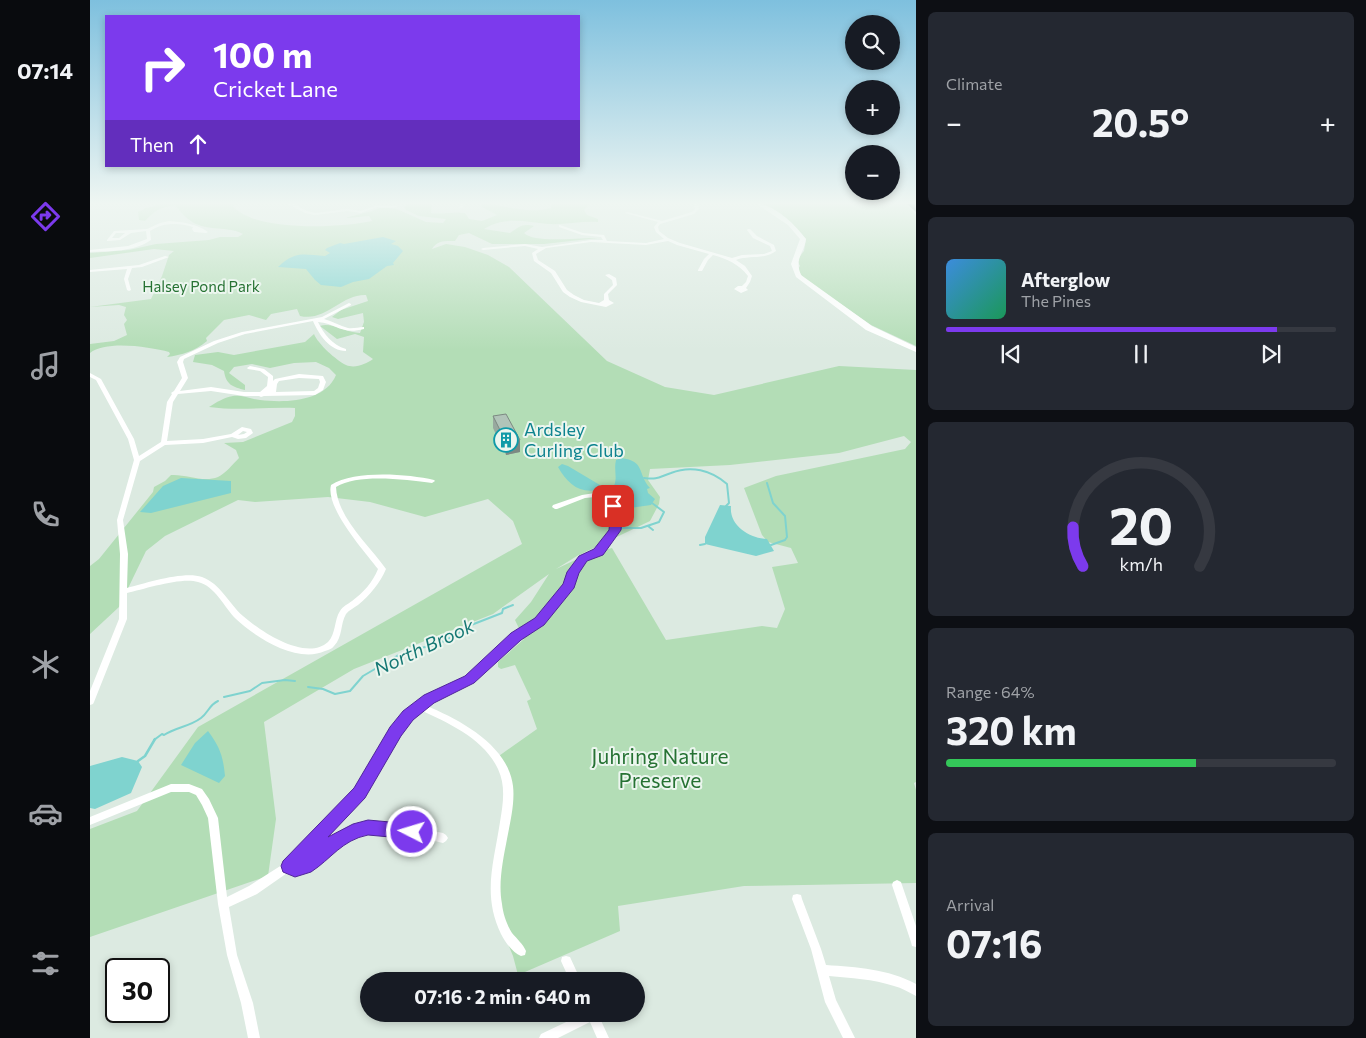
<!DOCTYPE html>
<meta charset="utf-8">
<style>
:root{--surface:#171b24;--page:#242831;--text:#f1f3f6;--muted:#9ea1a6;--line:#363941;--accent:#7c3aed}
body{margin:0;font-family:Commissioner,sans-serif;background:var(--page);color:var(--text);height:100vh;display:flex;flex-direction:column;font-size:19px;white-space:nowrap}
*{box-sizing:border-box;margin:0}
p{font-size:16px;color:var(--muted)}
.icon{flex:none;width:28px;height:28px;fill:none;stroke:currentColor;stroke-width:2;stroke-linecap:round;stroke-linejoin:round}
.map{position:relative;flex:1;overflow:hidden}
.drawer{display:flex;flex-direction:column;gap:12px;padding:12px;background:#0d0f14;width:450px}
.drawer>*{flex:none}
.hud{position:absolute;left:15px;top:15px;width:475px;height:152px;border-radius:0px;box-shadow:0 2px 8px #0003;background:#7c3aed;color:#fff;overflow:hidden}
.tools{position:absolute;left:755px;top:15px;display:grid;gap:10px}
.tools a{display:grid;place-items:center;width:55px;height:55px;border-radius:50%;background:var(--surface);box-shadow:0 2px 8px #0003;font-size:25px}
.speed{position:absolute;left:15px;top:958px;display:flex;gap:10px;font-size:25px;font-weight:700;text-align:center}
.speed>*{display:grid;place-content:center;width:65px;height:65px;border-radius:50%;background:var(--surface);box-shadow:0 2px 8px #0003;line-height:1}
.speed .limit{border:2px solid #111;border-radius:8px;background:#fff;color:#111}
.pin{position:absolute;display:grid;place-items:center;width:42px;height:42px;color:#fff;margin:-21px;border-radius:10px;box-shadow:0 2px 8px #0006}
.me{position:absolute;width:55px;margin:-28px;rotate:275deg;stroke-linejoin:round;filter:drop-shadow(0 0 4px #0008)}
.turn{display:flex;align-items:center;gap:18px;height:105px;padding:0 25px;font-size:22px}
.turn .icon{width:65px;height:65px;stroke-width:2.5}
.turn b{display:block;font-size:35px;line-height:42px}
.then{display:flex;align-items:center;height:48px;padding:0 25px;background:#0003;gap:10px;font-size:19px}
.big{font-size:38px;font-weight:700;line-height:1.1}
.drawer .tile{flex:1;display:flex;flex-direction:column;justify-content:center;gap:8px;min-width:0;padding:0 18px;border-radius:8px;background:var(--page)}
.drawer .dial{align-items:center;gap:0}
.dial svg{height:130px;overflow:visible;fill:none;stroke:var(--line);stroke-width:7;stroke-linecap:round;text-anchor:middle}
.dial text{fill:var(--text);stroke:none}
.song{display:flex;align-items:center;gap:15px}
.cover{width:60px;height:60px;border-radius:8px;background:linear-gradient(135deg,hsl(210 70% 55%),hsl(150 70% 35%))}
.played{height:5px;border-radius:2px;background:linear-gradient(90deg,var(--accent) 85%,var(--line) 85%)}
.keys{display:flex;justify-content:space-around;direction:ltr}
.heat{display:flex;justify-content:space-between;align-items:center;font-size:28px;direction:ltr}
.charge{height:8px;border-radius:4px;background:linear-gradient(90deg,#34c759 64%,var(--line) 0)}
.trip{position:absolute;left:270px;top:972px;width:285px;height:50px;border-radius:25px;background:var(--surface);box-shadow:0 2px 8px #0003;font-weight:700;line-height:50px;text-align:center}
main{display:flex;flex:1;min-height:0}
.tabs{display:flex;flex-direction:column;width:90px;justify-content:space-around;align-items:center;background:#090b0e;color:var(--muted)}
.tabs .icon{width:35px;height:35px}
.tabs .selected{color:var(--accent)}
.tabs b{font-size:22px;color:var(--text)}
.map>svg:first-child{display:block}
.green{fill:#b3ddb6;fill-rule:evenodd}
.water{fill:#7fd3cf}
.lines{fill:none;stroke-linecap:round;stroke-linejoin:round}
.stream-far1{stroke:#7fd3cf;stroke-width:2}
.stream{stroke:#7fd3cf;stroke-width:2.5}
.street{fill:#fff;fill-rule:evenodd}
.secondary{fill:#fff;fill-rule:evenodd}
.highway{fill:#28674d;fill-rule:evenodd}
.wall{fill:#98a99f}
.shaded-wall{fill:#7c8982}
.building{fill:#b1c4b9;stroke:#7c8982}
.route{fill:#7c3aed;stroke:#51269a}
.labels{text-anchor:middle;stroke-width:4;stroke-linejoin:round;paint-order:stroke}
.far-park-label{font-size:15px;fill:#267233;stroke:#ecf6ef}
.culture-label{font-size:18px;fill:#0d838f;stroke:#ecf6ef;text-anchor:start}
.water-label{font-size:19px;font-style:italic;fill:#157874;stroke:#ecf6ef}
.near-park-label{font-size:21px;fill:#267233;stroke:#ecf6ef}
</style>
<main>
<nav class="tabs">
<b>07:14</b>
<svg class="icon selected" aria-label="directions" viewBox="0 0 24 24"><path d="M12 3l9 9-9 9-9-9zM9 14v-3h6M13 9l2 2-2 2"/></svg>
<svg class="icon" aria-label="music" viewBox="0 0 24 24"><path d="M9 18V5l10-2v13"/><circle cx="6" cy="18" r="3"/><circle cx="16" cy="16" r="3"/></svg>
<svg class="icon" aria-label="phone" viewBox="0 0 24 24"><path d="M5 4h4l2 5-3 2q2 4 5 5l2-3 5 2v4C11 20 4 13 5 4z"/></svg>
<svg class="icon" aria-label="climate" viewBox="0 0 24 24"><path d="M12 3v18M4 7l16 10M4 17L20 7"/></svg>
<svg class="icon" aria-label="car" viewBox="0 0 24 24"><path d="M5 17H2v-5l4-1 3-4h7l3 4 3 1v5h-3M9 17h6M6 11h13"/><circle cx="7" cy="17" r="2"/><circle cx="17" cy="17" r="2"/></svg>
<svg class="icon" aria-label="filters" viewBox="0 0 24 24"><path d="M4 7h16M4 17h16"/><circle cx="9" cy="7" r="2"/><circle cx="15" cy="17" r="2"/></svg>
</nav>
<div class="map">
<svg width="826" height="1038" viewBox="0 0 826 1038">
<rect width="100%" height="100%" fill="#dceae1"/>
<path class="green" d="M72,204H145L143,206C164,232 250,228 282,221L279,216L255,218L282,211L289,208H299L307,209L336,222L353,223L356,219L329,216L316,210L314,207L318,204H342L341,213C353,215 363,211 375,213L379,219L392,221L407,215L392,207L391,204C415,204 436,215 461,208V204H499L494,210L497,215L508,219V222C491,221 475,225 458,224C436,222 414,216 394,229L420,233C429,227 432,223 444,226L434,233C445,244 490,237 508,238L454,244H402L379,233L369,235L365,241C356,241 347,240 342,249L356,244L375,247L398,255L419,267L517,361L575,387L624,395L749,366L826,370V782L824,783L826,790V883L654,886L528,906L530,931L428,975L423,956L407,917L404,899L418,796L406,758L447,729L437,701L441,699L425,665L411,669L408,667V662L434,639L425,620L441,602L459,574L403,614L264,669L174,722L186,819L178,876L0,937V829L47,811L108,727L432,544L423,521L398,499L335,517L280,502L238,497L165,502L148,500L75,536L56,551L29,607L0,634V566L9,559L63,492L64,487L75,481L81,475C97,474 113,483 128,477C135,474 143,464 149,458L146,450L134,443L153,442L202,422L205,416V408C176,407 147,411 119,407C127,402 133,398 143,396C152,395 161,399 170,400C195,403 235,402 246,375L239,368L226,362L204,363L180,368L162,364L144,367L139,373L155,385V390C143,387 136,385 134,371L122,365L103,362L105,355L128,352L144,355L215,342L224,334C228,344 246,360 256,365C265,369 276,364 283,359L273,352L274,337L265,334L247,339L230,326C242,322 257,333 270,333L274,322L273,313L248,319L242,317L251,310L278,301L276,295C251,294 236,322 210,316L207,309L181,314L176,320L159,315L134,320L116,338L117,341C105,351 92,355 77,357L80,354L79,352C60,347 16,340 0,353V344L24,341L37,335L34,324L37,320L34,315L36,307L29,305L0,307L61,299L72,276L79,255L84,251L64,249L0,258V253L39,250L66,244L119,240L130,237H148L153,234C146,230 141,230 133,229C108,227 101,225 85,205C71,207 64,211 55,221L49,220L48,212L56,208ZM814,436L821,442L815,449L686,476L654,488L672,535L678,542L701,548L708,563L682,567L695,609L687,628L672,626L576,640L522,548L498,554L466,569L487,556L560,521L569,504L570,497L558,480L560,469L640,465L749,453Z
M673,204H816L826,215V346L781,325L713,278L708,269L710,266L707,260L714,251L716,239L701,222Z"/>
<path class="water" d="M293,237L306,241L301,244L308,246L313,251L303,263L304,265L297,266L279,279L263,282L251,287L231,285L225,280L216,269L188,267C206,250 214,255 235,256L240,253L235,250L237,248L250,243L254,244Z
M531,458C556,461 547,474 560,488L557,489L558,493L565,499L561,505L533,509L508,490C489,494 477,483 468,467L472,464L478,466L520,491C530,481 523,472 526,460Z
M91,478L141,481V493L61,513L50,512L73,486Z
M630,505L641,506C639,526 660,538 677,539L684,551L666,556L615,544V537Z
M118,731C130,747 133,756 135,776L129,783L91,765L105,743Z
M32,757L48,761L52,767L41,793L5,809L0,808V766Z"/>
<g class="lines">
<path class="stream-far1" d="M554,478C568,480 569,477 581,473C601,465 621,470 637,484L639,503L636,506
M677,483L683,503L695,516L697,537L695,540L681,545
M558,526L563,530
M531,528H551L569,522L574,512L562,503
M610,545L615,544
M218,687L233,689L245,694L260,691L273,676L307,656L325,649L346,645L366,635L376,627L412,613L413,609L423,605
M134,697L160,691L172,683L195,680L205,681
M64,740L72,734L74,735C86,727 99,727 111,718C118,713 119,705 128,701"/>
<path class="stream" d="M48,761L55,756L65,739"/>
<path class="street" d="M198,204H204L217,211L225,213L257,209L271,211L287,205L302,206L314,204L302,208L287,207L271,213L257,211L225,215L215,213Z
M371,204H376L372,208H370L369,207Z
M604,204H608L609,209L604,214L570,224L568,227L569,231L578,238L590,243L642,258L652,255L674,254L682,251L680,246L663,238L657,230L658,229H660L667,236L684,245L686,251C674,260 659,255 646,260L655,266L662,276L660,282L656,288L658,290L651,293L644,289L648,286H652L656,282L658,276C649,264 637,259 623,255L618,260L612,271H608V270L614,259L619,254L587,245L578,241L556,245L501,242L456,248L446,254L448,260L465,271L477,290L484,295L494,300L509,303L514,300V294L523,285L522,280L515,275L519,274L526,278L527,285L518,294L519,300L524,303L516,307L491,302L480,297L473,292L461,273L444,261L442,253L448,249L435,246L393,250L391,249L393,248L435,244L452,247L501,240H513L511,237L492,235L469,227V225H470L493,233L514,235L517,241L556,243L574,239L566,232L564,227L568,222L535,213L537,212L572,221L602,212L605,209Z
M79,221C93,222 107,224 118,232L116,233L104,232L102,229L103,227C89,223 74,222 60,231L61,240C44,252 20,251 0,252V250L38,246L57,239L56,231L41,233L30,240L17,241V240L24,231L57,229L70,223ZM26,233H35L29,238H22Z
M75,256L79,257L52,267L42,268L38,279L41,290L39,291L37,290L34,279L37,269L0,272V270L49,265Z
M259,303L261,304V305L234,319C242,321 250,326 258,328C263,329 268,327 274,327V329C251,335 248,324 228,322C234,334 242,345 256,349V351C240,351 229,335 223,321L155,334L128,343L94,359L93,362L98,378L90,391L121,387L154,392H170L177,386L178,377L170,371L158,369L157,368L160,366L174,369L183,376V381L185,379L209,374L233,376L236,382L233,390L225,395L174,396L171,397L169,396H154L121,391L88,394L83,402L77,441L113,439L141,434L152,427L161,429L163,433L156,438L148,439L142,437L113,443L75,445L50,461L33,520L38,554L37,588C57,583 93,571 112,577C131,584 139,604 153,616C170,631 216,662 238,642C246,634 244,620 250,611C253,606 258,604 262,601C273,593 283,582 288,569C274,551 235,507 241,485C265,470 317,474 344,480L345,481L342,483C316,480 269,473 246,487C247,517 279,545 296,569C290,583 280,595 268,605C264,608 259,610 256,614C250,624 253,637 244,646C242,649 238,650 235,651C207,664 165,637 146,619C134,607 125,586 108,582C91,577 55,589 37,593V619L4,702L3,704L0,705V691L29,619L30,554L27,520L44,460L38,439L6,380L0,377V373L11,379L44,439L49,456L71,442L77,402L82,394L81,393L84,391L92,378L87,362L90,357L124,341L152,332L232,317ZM209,378L229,379L230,382L228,388L224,391L186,392L187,384L189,381ZM153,431L157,432L154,434L148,435Z
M505,493L515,496L522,502L528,512V530L512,554L496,561L486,573L482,587L452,623L429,639L382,681L342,701L337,706C370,720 418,745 423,786C425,803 420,823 417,839C413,860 408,883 412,904C413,914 417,925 422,933C427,939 433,944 436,951L435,955L431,956C423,953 415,942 411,934C392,895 404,862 410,822C413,804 416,786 408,769C394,739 359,723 330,710L321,717L308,734L273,796L208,864C224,854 237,840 253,831C283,816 321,827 353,833L356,835L358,838L356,841L353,843C326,837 287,825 261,837C246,844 221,873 207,874C205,874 202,872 200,871L167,894L139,907L147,955L163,1003L170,1038H158L151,1003L137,955L128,904L118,818L112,805L106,795L99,792H81L0,825V817L81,784H99L112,789L119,799L128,818L137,897L159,886L195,863L267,790L302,728L315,713L336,697L376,677L423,635L446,619L476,584L479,572L490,557L506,550L522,530V512L517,504L511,498L505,497L495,498L467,509H465L462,507L463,505L492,495Z
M807,880L811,882L812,885L826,926V947L822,946L821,942L802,885L803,882Z
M707,894L711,895L712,899L731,949L736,965C767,967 798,969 826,984V996C818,992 812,988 804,986C783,979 761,978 739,976L746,1000L765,1038H753L735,1002L721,949L702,899L703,895Z
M476,956L480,957L491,981H480L471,961L472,957Z
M493,1014H508L519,1038H507L500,1022L468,1038H449L451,1034Z"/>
<path class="secondary" d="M667,204C685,204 706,226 716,239C714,254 704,258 711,275L782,326L826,347V352L776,330L706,277L701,264L710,239L698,225Z"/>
<path class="highway" d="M817,204H825L826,212Z"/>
</g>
<path class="wall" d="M403,416L430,452L416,455L403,428Z"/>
<path class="shaded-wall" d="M430,440V452L416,455V442Z"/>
<path class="building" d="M416,414L430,440L416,442L403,416Z"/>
<linearGradient id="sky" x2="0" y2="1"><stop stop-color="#7ec0de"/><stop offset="0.58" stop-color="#eff6f2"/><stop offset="1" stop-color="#eff6f2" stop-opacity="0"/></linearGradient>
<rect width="826" height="350" fill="url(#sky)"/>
<path class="route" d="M523,503L529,506L532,518L531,530L513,555L497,561L489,573L484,588L454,625L431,640L384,683L344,703L323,720L311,736L275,798L238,837L263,824L278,820L322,824L328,826L331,832L328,837L322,839L278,835C252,840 241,859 221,872C216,874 210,875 205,877L193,872L191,866L193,861L264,788L300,727L313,711L334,695L375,676L421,633L445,618L473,584L477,572L489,556L504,549L519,530L520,518L517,506Z"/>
<defs>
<g id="building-ring" transform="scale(1.25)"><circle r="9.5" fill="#ecf6ef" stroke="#0f9aa8" stroke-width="1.5"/><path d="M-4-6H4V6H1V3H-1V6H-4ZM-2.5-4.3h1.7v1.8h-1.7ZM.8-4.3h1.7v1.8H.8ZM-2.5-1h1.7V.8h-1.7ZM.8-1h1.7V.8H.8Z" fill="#0f9aa8"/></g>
</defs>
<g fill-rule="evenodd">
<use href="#building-ring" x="416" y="440"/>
</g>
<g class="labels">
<g class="far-park-label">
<text x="111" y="292">Halsey Pond Park</text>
</g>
<g class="culture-label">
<text x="434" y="436">Ardsley<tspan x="434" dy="21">Curling Club</tspan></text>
</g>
<g class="water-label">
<text transform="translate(334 647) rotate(-25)" y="7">North Brook</text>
</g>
<g class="near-park-label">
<text x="570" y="764">Juhring Nature<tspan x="570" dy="24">Preserve</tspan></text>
</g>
</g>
</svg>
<div class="tools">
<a><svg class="icon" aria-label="search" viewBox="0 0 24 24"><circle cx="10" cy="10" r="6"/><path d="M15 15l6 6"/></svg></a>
<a>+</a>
<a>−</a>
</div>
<div class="speed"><div class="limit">30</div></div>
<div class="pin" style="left:523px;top:506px;background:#d93025"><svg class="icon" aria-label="arrive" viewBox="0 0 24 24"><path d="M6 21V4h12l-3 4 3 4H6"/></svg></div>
<svg class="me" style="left:322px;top:832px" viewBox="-20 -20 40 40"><circle r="17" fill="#7c3aed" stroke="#fff" stroke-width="3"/><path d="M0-11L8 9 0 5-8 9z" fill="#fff"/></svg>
<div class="trip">07:16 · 2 min · 640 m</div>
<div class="hud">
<div class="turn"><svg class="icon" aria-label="right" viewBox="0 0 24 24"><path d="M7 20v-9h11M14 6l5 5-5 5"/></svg><div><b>100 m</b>Cricket Lane</div></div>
<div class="then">Then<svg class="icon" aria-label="ahead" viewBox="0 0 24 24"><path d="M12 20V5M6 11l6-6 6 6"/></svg></div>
</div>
</div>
<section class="drawer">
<div class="tile"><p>Climate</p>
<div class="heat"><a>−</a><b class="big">20.5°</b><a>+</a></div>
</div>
<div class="tile">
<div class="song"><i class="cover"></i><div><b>Afterglow</b><p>The Pines</p></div></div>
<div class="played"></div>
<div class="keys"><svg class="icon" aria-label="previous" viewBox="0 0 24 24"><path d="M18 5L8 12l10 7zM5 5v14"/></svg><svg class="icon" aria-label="pause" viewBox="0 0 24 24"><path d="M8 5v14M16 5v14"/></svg><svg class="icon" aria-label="next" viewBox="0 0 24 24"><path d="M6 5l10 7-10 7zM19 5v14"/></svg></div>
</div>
<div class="tile dial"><svg viewBox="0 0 100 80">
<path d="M14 69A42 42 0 1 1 86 69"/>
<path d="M14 69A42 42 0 0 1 8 45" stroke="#7c3aed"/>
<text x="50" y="56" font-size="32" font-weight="700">20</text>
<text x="50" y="72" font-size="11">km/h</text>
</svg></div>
<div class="tile"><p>Range · 64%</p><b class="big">320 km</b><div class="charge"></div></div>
<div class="tile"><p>Arrival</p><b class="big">07:16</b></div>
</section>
</main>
